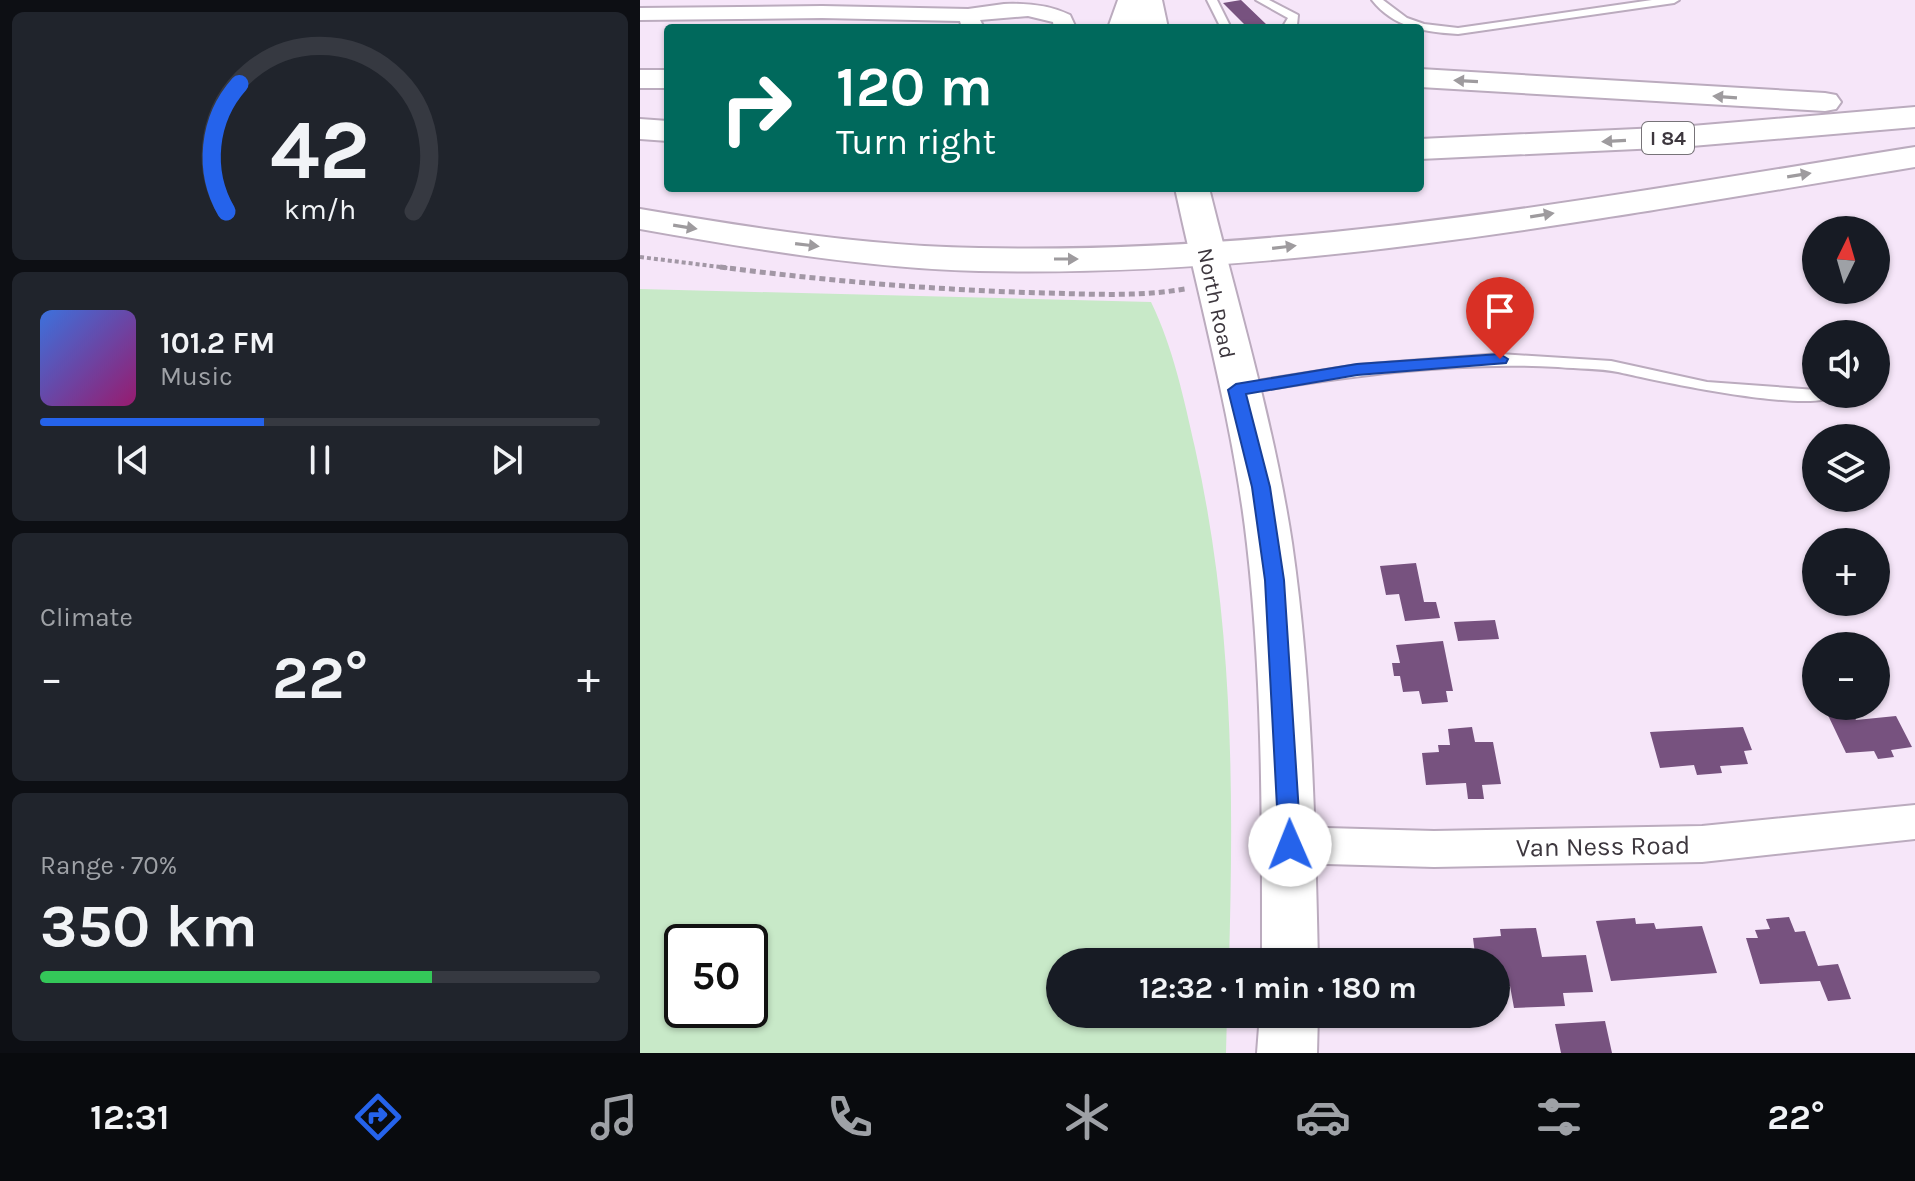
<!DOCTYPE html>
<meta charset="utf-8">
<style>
:root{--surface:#171b24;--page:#20242c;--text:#f1f3f6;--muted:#9ea1a6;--line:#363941;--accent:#2563eb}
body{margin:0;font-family:Karla,sans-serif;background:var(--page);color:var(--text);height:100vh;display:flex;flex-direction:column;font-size:30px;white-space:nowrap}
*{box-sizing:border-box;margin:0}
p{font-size:26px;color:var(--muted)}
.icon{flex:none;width:44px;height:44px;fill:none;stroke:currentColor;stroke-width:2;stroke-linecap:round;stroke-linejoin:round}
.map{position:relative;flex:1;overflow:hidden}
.sheet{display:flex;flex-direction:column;gap:12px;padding:12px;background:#0d0f14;width:640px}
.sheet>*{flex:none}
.hud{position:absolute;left:24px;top:24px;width:760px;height:168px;border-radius:8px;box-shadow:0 2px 6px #0004;background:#00695c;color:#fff;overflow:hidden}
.needle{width:52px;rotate:5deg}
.buttons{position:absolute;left:1162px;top:216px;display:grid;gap:16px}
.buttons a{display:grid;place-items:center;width:88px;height:88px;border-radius:50%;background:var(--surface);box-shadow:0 2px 6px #0004;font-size:40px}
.speed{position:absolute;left:24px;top:924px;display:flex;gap:16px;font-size:40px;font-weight:700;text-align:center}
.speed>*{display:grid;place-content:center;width:104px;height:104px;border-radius:50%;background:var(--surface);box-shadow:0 2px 6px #0004;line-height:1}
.speed .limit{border:4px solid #111;border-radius:12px;background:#fff;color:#111}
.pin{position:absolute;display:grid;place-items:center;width:68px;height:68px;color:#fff;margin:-82px -34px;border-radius:50% 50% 50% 0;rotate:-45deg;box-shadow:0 0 8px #0007}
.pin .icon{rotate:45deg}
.me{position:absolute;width:88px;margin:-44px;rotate:359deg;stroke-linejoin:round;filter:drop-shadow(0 0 6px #0008)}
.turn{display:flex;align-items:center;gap:28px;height:168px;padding:0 40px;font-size:36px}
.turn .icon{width:104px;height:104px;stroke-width:2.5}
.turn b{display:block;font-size:56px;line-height:68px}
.big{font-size:60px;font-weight:700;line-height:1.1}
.sheet .widget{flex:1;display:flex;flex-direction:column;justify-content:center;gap:12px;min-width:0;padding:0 28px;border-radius:12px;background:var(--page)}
.sheet .dial{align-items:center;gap:0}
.dial svg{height:208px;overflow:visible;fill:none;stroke:var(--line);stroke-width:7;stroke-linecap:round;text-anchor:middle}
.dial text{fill:var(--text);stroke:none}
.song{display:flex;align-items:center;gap:24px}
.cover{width:96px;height:96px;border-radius:12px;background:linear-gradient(135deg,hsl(220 70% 55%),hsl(320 70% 35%))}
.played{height:8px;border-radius:4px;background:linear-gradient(90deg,var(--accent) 40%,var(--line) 40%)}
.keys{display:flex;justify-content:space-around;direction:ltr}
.heat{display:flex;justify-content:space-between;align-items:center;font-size:44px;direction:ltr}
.charge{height:12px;border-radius:6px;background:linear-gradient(90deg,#34c759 70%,var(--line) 0)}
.trip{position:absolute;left:406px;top:948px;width:464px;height:80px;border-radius:40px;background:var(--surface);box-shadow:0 2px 6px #0004;font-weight:700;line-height:80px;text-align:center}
.tab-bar{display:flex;height:128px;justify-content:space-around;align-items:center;background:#090b0e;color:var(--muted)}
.tab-bar .icon{width:56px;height:56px}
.tab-bar .on{color:var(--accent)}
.tab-bar b{font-size:36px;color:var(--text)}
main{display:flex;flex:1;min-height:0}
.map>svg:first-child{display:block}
.green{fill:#c8e9c8;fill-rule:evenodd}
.building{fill:#77527f}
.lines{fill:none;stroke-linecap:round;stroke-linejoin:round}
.lane-casing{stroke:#bbabbe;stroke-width:4}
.street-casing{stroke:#bbabbe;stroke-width:4}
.secondary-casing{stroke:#bbabbe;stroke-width:4}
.highway-casing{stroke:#bbabbe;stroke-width:4}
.path-far1{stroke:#a297a5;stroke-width:4;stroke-dasharray:4 3;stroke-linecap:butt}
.path{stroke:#a297a5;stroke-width:5;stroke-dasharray:6 4;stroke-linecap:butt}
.lane{fill:#fff;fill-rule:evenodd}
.street{fill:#fff;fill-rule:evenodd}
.secondary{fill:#fff;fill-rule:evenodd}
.highway{fill:#fff;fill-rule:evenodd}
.oneway{fill:#9e9b9e}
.route{fill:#2563eb;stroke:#184099;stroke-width:2}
.labels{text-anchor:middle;stroke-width:8;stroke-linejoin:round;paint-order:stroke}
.shield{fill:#fff;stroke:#777378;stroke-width:2}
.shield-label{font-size:20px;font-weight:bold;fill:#3d373e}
.street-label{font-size:22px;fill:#3d373e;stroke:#fff}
.near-street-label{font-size:26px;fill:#3d373e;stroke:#fff}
</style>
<main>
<section class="sheet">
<div class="widget dial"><svg viewBox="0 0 100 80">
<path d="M14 69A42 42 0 1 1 86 69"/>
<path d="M14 69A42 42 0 0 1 19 20" stroke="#2563eb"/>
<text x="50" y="56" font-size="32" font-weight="700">42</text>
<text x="50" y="72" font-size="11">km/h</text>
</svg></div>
<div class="widget">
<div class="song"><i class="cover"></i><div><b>101.2 FM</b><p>Music</p></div></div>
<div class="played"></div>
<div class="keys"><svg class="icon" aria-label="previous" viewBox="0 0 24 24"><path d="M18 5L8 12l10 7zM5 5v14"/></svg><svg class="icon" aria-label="pause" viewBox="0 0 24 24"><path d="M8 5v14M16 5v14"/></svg><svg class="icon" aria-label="next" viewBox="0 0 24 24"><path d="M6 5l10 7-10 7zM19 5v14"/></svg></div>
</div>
<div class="widget"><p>Climate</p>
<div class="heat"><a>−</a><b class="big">22°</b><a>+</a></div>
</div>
<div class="widget"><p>Range · 70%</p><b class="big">350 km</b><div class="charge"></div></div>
</section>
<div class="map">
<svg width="1275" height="1053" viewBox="0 0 1275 1053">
<rect width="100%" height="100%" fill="#f6e6f9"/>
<path class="green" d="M0,289L511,302C533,347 544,399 555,448C593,618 594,788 589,962H420V1014H587L586,1053H0ZM110,942V1010H42V942Z"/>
<path class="building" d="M601,0L627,25L608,28L583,3Z
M776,563L784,602H796L800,618L765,621L759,594L746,595L740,566Z
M855,620L859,639L818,641L814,622Z
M803,641L813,691H806L808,702L782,704L779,691L763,692L760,676H754L752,663H760L756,645Z
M1210,708L1216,720L1256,716L1272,747L1251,750L1254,757L1238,759L1234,751L1206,753L1186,711Z
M832,727L835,742H853L861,784L842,785L844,799H828L826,783L786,785L782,753L799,752L798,745H810L808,729Z
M1103,727L1112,750L1104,751L1108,764L1080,766L1082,773L1057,775L1054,765L1020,768L1010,732Z
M1149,917L1155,932L1165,931L1178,966L1198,964L1211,999L1188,1001L1180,981L1120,984L1106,938H1118L1115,930L1130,929L1126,919Z
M995,918L996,924L1014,923L1016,929L1062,926L1077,973L971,981L956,921Z
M896,928L902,957L946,955L953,992L923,993L925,1006L874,1008L870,986L856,987V962H836L833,938L861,936L860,929Z
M965,1021L972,1053H921L915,1024Z"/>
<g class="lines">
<g class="lane-casing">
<path id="lane" d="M567,0H577L591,28H581Z
M616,0H629L658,15L657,25L654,28H642L648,18Z
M732,0H743L767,18L784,24L818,28L1012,0H1039L1034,3L818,34C785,32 754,28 732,0Z
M860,354L971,361L1067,382L1176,390V394H1198C1176,416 1013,380 978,372C959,368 938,369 918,367C810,361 704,377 598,394L591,389L598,384L717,365Z"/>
</g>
<g class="street-casing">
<path id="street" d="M364,4C388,3 409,5 430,15L436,28H414L413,22L388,16L340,20L344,28H322L320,21L182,18L0,20V8L182,6L328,9Z
M1275,805V839L1062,862L794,867L650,863L636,858L631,845L636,832L650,827L794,831L1062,826Z"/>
</g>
<g class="secondary-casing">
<path id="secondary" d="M494,0H522L528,28H498Z
M535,188H569C598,305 634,424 652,543C672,682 675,823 678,962H622C622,823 623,683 607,544C594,427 560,304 535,188Z
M620,1014H678L677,1053H617Z"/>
</g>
<g class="highway-casing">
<path id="highway" d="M478,0H506L498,28H468Z
M780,69L1185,93L1196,95L1201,102L1196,109L1185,111L780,87Z
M0,70H28V88H0Z
M1275,107V127L1040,147L780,159V139L1040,127Z
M0,119L28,121V141L0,139Z
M1275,147V167C967,217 653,278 339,271C225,268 113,249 0,229V209C113,228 225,246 339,248C653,255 967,196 1275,147Z"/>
</g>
<path class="path-far1" d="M0,257L96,269"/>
<path class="path" d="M80,267C188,281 295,290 404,293C452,294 498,297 545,289"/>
<use href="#lane" class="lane"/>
<use href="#street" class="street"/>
<use href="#secondary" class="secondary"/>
<use href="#highway" class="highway"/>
</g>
<defs><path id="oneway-solid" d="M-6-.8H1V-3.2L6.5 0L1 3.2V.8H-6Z" transform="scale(2)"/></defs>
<g class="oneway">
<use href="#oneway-solid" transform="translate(826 81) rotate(-177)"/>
<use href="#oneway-solid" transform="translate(1085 97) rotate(-176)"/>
<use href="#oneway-solid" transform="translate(974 141) rotate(177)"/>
<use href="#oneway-solid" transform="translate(1159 175) rotate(-9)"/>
<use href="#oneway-solid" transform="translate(902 215) rotate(-9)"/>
<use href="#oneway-solid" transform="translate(45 227) rotate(9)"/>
<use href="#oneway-solid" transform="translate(167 245) rotate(7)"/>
<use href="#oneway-solid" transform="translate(644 247) rotate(-7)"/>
<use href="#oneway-solid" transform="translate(426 259)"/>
</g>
<path class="route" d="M860,354L868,359L866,363L717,375L606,394L630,487L644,580L661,845L658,852L650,855L642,852L639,845L625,580L612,487L588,390L596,384L717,364Z"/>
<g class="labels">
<rect class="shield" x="1002" y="122" width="52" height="32" rx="6"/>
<g class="shield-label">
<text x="1028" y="145">I 84</text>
</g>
<g class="street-label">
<text transform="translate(577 303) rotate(78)" y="8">North Road</text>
</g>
<g class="near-street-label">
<text transform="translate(963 846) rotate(-1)" y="9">Van Ness Road</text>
</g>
</g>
</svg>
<div class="buttons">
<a><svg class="needle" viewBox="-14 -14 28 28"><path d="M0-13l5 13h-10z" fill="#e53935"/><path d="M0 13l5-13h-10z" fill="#9ea1a6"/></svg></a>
<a><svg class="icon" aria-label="sound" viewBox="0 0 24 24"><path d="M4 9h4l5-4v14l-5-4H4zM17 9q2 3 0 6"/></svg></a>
<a><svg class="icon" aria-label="layers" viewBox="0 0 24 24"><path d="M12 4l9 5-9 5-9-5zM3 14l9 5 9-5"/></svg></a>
<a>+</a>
<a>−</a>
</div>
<div class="speed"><div class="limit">50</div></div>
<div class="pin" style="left:860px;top:359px;background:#d93025"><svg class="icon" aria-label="arrive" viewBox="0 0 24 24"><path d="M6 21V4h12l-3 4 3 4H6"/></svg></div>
<svg class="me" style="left:650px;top:845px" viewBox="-20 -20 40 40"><circle r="19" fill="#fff"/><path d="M0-13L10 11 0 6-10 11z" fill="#2563eb"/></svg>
<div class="trip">12:32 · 1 min · 180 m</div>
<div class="hud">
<div class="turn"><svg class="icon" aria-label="right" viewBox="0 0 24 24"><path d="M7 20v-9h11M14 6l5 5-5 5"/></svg><div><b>120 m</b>Turn right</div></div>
</div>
</div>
</main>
<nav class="tab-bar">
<b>12:31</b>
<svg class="icon on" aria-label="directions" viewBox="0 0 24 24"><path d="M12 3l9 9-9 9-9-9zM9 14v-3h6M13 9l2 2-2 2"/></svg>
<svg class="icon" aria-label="music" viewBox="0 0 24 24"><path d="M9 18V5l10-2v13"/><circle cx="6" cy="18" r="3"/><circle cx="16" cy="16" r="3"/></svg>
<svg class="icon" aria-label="phone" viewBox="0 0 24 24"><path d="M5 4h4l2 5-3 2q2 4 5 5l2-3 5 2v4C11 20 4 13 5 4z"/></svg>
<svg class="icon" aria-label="climate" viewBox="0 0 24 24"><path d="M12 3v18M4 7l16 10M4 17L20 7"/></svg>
<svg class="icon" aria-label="car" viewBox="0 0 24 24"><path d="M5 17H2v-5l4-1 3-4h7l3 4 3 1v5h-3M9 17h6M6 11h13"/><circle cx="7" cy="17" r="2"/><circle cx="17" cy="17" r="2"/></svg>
<svg class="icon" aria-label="filters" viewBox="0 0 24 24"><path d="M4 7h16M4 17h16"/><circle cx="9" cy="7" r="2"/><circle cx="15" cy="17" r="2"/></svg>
<b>22°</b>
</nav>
